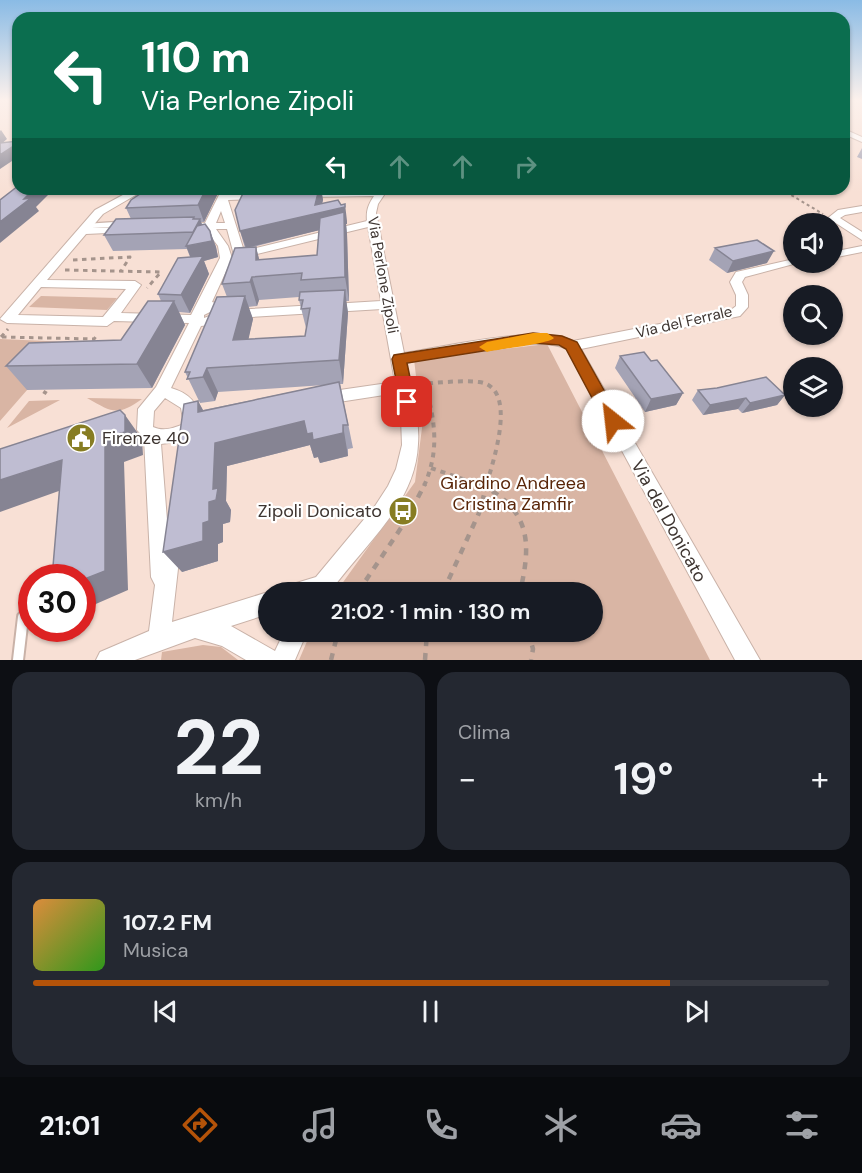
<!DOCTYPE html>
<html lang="it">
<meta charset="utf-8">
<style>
:root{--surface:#171b24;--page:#242831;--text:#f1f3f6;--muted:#9ea1a6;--line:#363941;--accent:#b45309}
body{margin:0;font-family:"DM Sans",sans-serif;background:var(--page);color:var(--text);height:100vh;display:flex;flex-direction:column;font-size:22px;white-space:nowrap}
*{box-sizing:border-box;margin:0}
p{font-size:20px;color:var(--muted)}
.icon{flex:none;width:33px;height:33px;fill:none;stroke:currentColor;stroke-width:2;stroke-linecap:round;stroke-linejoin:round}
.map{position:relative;height:660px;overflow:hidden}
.sheet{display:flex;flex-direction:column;gap:12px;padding:12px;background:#0d0f14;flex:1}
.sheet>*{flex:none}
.top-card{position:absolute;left:12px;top:12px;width:838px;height:183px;border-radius:18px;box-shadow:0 2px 4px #0004;background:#0b6e4f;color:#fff;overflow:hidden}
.tools{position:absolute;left:783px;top:213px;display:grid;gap:12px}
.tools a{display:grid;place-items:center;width:60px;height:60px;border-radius:50%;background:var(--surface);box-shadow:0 2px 4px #0004;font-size:30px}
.speed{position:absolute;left:18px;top:564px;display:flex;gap:12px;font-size:30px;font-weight:700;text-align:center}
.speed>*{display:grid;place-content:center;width:78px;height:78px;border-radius:50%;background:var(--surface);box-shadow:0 2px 4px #0004;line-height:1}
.speed .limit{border:9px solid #d22;background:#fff;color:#111}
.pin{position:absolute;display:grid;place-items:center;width:51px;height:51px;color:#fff;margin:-26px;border-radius:12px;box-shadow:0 3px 9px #0006}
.me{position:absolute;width:66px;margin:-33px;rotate:331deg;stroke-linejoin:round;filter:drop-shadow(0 0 4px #0008)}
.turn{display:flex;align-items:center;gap:21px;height:126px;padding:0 30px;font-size:27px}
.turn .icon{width:78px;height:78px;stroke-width:2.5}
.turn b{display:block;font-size:42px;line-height:51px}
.lanes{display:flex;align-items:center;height:57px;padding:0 30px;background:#0003;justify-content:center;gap:30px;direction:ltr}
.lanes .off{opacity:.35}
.big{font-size:45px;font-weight:600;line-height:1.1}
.sheet .card{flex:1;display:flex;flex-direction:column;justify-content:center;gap:9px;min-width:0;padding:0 21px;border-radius:18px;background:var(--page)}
.sheet .dial{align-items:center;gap:0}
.dial b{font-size:78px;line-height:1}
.song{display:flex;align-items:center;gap:18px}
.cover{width:72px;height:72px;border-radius:9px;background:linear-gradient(135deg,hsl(30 70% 55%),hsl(110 70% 35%))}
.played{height:6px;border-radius:3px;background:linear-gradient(90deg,var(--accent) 80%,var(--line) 80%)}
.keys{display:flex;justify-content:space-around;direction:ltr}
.heat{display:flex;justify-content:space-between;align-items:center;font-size:33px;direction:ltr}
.sheet .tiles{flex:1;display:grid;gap:12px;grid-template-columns:1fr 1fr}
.card:last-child{grid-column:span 2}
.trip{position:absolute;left:258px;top:582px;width:345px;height:60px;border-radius:30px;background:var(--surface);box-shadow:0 2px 4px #0004;font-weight:600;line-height:60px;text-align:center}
.menu{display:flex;height:96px;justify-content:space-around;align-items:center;background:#090b0e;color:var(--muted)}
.menu .icon{width:42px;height:42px}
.menu .selected{color:var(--accent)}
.menu b{font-size:27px;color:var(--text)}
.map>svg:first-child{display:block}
.green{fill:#d9b5a4}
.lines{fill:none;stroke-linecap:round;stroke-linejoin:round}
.lane-far1-casing{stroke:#c9b2a8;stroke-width:7}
.lane-casing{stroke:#c9b2a8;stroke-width:14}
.street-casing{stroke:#c9b2a8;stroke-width:2}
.path-far3{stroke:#a5948c;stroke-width:2;stroke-dasharray:3 3;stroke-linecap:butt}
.path-far2{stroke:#a5948c;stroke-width:3;stroke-dasharray:4.5 4.5;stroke-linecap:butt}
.path-far1{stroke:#a5948c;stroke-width:4;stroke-dasharray:5 5;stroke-linecap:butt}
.path{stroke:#a5948c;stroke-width:4.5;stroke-dasharray:7 7;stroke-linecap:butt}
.lane-far1{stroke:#fff;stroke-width:4.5}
.lane{stroke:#fff;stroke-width:10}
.street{fill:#fff;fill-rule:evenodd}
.wall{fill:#a4a3b5;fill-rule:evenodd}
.shaded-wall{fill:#868493}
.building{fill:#bfbdd2;stroke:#868493;stroke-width:1.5}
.route{fill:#b45309;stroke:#753606;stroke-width:1.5}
.slow{fill:#f59e0b}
.labels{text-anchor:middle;stroke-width:4.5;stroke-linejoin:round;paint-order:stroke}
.street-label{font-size:15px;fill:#3e3531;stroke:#fff}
.near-poi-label{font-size:18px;fill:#3e3531;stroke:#fff;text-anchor:start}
.near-park-label{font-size:18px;fill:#592508;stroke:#fff}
.near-street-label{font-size:18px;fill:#3e3531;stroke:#fff}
</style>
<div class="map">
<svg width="862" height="660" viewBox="0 0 862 660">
<rect width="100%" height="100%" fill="#f8e0d5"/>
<path class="green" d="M41,296L117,298L107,310L29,307Z
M0,339L69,342L0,421Z
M547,344L710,660H299L311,632H592V592H336L415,482L422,428L414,359Z
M87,398L142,399C117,417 112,412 87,398Z
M60,400L7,428L29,401Z
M203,645L221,647L238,660H161L162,652Z"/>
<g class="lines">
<g class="lane-far1-casing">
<path id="lane-far1" d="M373,189L383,190
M88,226L119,224"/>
</g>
<g class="lane-casing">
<path id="lane" d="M18,660L23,617"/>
</g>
<g class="street-casing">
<path id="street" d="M844,129L862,137V142L844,134Z
M134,189H146L103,214L91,228L124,227L129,230L128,232L86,234L47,280L135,281L141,285L121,313L191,315L220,258L218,246L206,230H188L183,227L188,224L205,223L222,189H228V194L259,193L264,196L259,199L228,200L244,251L367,221C366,211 368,205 374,196L305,197L302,196V192L388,189L378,204L376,213L404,353C444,347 539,324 573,341L731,310L736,306V295L730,282L736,272L794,259V262H801L745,277L742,282L748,295V307L740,316L581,349L760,660H735L567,349C538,334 442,357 406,363C411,389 420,417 418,444C416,504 362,547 330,592H290L293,584L316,577L375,506L388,486L396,469L402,445L401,418L397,393L326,404L321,402L318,398L321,394L326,392L395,382L382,309L234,318L228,315L218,324L201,326L171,388C188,393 199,402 198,420L192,426L194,430L192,435L176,442L161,444L168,533L171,532L178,535L181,542L172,622L268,592V614L231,626L275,651L284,632H307L295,660H246L222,646L195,638L135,660H96L100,652L149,631L155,585L151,577L144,438L137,430L138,409L156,387L189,323L114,321L107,326L7,323L0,319L95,210ZM221,211L225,223H216ZM368,227L381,301L234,310L228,312L227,306L212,302L232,258L228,246L216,229H227L234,255L232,261L238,264L242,263L245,257ZM41,287L126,289L103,317L18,315ZM212,311L215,314L204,318V315ZM165,398L181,408L184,424C173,428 164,432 153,427L154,411Z
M862,206V212L845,215L840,218L862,232V240L828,218L838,210Z
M862,246V252L832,258V252Z"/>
</g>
<path class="path-far3" d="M781,189L823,214"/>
<path class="path-far2" d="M73,260L130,257L121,271
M65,270L161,272L147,288
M1,337L8,329
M2,337L94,339L98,334"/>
<path class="path-far1" d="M418,384C437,383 459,380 479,382C519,387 493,462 486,486
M44,394L46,391
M431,468L483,486
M424,486C440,450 435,421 425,384"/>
<path class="path" d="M480,484C530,510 532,541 520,592
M358,592L405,522L425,484
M443,592L479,513L487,484
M528,632L533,649L531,660
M331,660L338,632
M425,660L427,632"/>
<use href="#lane-far1" class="lane-far1"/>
<use href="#lane" class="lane"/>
<use href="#street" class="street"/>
</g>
<path class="wall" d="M862,148V159L857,157Z
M220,189L204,222H201L202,225L210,231L216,247L218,257L204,261L209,274L190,313L179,312L185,325L152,388L27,390L6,366L121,340L161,301L158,294L190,257L187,249L113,251L104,235L131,219L126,208L180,193Z
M245,189H321L323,200L322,203L347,221V224H346L347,234L349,301H346L348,313L343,384H340L353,448L348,449V456L320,463L318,457L314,458L310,445L227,466L226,501L231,510L230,522L223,524V542L218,544V561L182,572L198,401L203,410L325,385L218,392L215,401L200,403L185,372L227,297L222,284L245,248L240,231ZM319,230L317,255L259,260L256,247L249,248ZM299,297V300L306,328L305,336L248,339L253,319L248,307L257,306L259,300Z
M715,248L767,263L727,273L709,260Z
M620,356L651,361L683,393L676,405L645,412L615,368Z
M698,390L785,395L777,405L742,413L738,409L703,415L692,400Z"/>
<path class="shaded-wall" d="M1,130L7,139L0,145V131Z
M18,143V157L0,169V155Z
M34,189H52L53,190L36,207L39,211L0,243V222Z
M206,189H220L204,222L198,205Z
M319,189H321L323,200L320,213L345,204L347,221V224H346L347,234L349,301L345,277V224L246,248L240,231L315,205Z
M194,217L197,224L200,219L206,235L210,231L216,247L218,257L204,261L209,274L190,313L181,295L193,263L186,246L198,244L193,232V219Z
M256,247L262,270L256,260Z
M774,251L767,263L727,273L733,261Z
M252,277L259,300L257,306L250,282Z
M345,290L348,313L343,384L339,360Z
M245,296L253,319L243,364L233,340Z
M174,301L185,325L152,388L137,364Z
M207,368L218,392L215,401L203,377Z
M683,393L676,405L645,412L651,399Z
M785,395L777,405L742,413L750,403Z
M746,398L738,409L703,415L710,405Z
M198,401L211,425L198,412Z
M125,415L142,439L143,455L124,462L128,590L82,610V580L105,438Z
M304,421L343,425L348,456L320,463L318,457L314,458L310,445L227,466L226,501L231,510L230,522L223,524V542L218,544V561L182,572L163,552L203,523L213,489L215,443Z
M62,460L84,482L0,512V480Z"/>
<path class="building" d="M18,141V143L0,155V143Z
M18,186V189H34L24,199L31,198L0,222V200Z
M182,189H206L198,205L126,208L131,200L140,194L180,193Z
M245,189H319L315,205L338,200L341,205L345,204V207L240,231L235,210Z
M344,212L345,277L301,280L302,273L252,277L250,282L222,284L235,248L256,247V260L317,255L320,218Z
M194,217L193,219H200L193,232L104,235L116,219Z
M205,224L210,231L212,241L186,246L197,226Z
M757,240L774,251L733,261L715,248Z
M203,256L181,295L158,294L178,258Z
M345,290L339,360L207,368L203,377L187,379L190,372H185L217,297L245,296L233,340L305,336L310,308L301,309L303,300H299L300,292Z
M148,301H174L137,364L6,366L29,343L121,340Z
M644,352L651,361L657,360L683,393L651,399L620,356Z
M766,377L785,395L750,403L746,398L710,405L698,390L717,388Z
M339,382L348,425H343V433L313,440L312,433L307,434L304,421L215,443L213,489L218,488L216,500L209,502V521L203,523V541L163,552L184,404L198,401V412Z
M120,410L125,415V432L105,438V571L82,580V578H52L62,460L0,480V449Z"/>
<linearGradient id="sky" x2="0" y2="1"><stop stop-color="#8abbe5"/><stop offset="0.52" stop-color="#fcf1ec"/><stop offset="1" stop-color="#fcf1ec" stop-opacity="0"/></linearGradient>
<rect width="862" height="192" fill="url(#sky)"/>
<path class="route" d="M533,333L562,336L577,342L619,417L621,421L619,426H607L566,349L559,345L533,343L407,363L415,402L412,406H401L392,359L394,355Z"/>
<path class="slow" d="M533,333H547L554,338C549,344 498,349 487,352L479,347L487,342Z"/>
<defs>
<g id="civic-disc" transform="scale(1.5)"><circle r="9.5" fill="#877d23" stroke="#fff"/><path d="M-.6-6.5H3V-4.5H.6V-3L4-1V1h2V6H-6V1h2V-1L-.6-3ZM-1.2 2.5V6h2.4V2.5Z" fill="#fff"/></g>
<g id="bus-disc" transform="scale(1.5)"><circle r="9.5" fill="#877d23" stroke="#fff"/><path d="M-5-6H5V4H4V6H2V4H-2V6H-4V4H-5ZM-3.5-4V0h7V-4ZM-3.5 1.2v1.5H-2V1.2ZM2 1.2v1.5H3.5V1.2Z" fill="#fff"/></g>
</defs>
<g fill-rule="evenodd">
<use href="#civic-disc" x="81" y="438"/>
<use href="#bus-disc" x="403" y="511"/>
</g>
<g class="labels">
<g class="street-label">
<text transform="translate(383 275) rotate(80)" y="5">Via Perlone Zipoli</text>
<text transform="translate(684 322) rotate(-13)" y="5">Via del Ferrale</text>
</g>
<g class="near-poi-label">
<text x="102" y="444">Firenze 40</text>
<text x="382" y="517" text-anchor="end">Zipoli Donicato</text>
</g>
<g class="near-park-label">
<text x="513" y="489">Giardino Andreea<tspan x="513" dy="21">Cristina Zamfir</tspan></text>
</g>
<g class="near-street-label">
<text transform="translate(669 521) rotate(61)" y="6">Via del Donicato</text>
</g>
</g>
</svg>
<div class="tools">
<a><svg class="icon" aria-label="sound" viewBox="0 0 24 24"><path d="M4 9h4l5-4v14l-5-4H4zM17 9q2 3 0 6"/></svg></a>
<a><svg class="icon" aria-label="search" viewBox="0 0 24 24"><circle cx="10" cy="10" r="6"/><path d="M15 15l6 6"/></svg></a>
<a><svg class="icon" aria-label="layers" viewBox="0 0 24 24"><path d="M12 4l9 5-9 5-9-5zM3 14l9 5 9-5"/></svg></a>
</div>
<div class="speed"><div class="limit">30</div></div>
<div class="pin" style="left:407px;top:402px;background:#d93025"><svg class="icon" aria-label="arrive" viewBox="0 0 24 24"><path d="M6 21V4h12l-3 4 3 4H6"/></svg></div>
<svg class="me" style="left:613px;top:421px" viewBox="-20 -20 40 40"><circle r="19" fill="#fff"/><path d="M0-13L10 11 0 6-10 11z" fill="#b45309"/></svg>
<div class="trip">21:02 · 1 min · 130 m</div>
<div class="top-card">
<div class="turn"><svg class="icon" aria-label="left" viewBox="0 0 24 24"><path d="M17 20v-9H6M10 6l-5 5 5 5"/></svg><div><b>110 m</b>Via Perlone Zipoli</div></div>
<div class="lanes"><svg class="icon" aria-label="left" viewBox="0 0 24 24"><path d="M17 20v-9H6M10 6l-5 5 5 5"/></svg><svg class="icon off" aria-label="ahead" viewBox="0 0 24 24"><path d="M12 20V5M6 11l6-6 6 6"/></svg><svg class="icon off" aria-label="ahead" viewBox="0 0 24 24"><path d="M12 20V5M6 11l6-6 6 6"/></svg><svg class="icon off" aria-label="right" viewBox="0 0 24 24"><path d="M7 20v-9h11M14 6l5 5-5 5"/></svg></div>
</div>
</div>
<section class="sheet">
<div class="tiles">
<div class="card dial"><b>22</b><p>km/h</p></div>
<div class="card"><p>Clima</p>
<div class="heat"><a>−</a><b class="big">19°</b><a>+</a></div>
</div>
<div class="card">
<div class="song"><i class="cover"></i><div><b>107.2 FM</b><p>Musica</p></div></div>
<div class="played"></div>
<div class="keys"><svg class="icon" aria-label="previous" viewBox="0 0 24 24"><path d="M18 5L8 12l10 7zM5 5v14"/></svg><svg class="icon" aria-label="pause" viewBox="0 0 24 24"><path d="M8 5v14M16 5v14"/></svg><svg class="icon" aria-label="next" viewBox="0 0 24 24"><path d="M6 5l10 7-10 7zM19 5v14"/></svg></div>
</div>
</div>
</section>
<nav class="menu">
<b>21:01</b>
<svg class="icon selected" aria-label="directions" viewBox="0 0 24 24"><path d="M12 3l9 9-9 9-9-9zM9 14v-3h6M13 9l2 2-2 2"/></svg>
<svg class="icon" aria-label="music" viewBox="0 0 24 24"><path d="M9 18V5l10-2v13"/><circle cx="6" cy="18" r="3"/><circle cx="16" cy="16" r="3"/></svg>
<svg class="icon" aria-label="phone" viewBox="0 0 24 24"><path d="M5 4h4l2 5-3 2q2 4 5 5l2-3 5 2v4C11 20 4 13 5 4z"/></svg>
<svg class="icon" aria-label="climate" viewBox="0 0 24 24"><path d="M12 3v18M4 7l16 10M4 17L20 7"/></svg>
<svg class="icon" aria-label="car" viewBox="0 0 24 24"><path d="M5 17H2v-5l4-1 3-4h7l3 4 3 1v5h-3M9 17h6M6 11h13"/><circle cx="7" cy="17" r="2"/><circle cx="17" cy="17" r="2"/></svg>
<svg class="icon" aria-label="filters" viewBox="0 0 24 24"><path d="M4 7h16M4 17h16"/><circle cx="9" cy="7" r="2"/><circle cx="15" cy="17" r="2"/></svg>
</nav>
